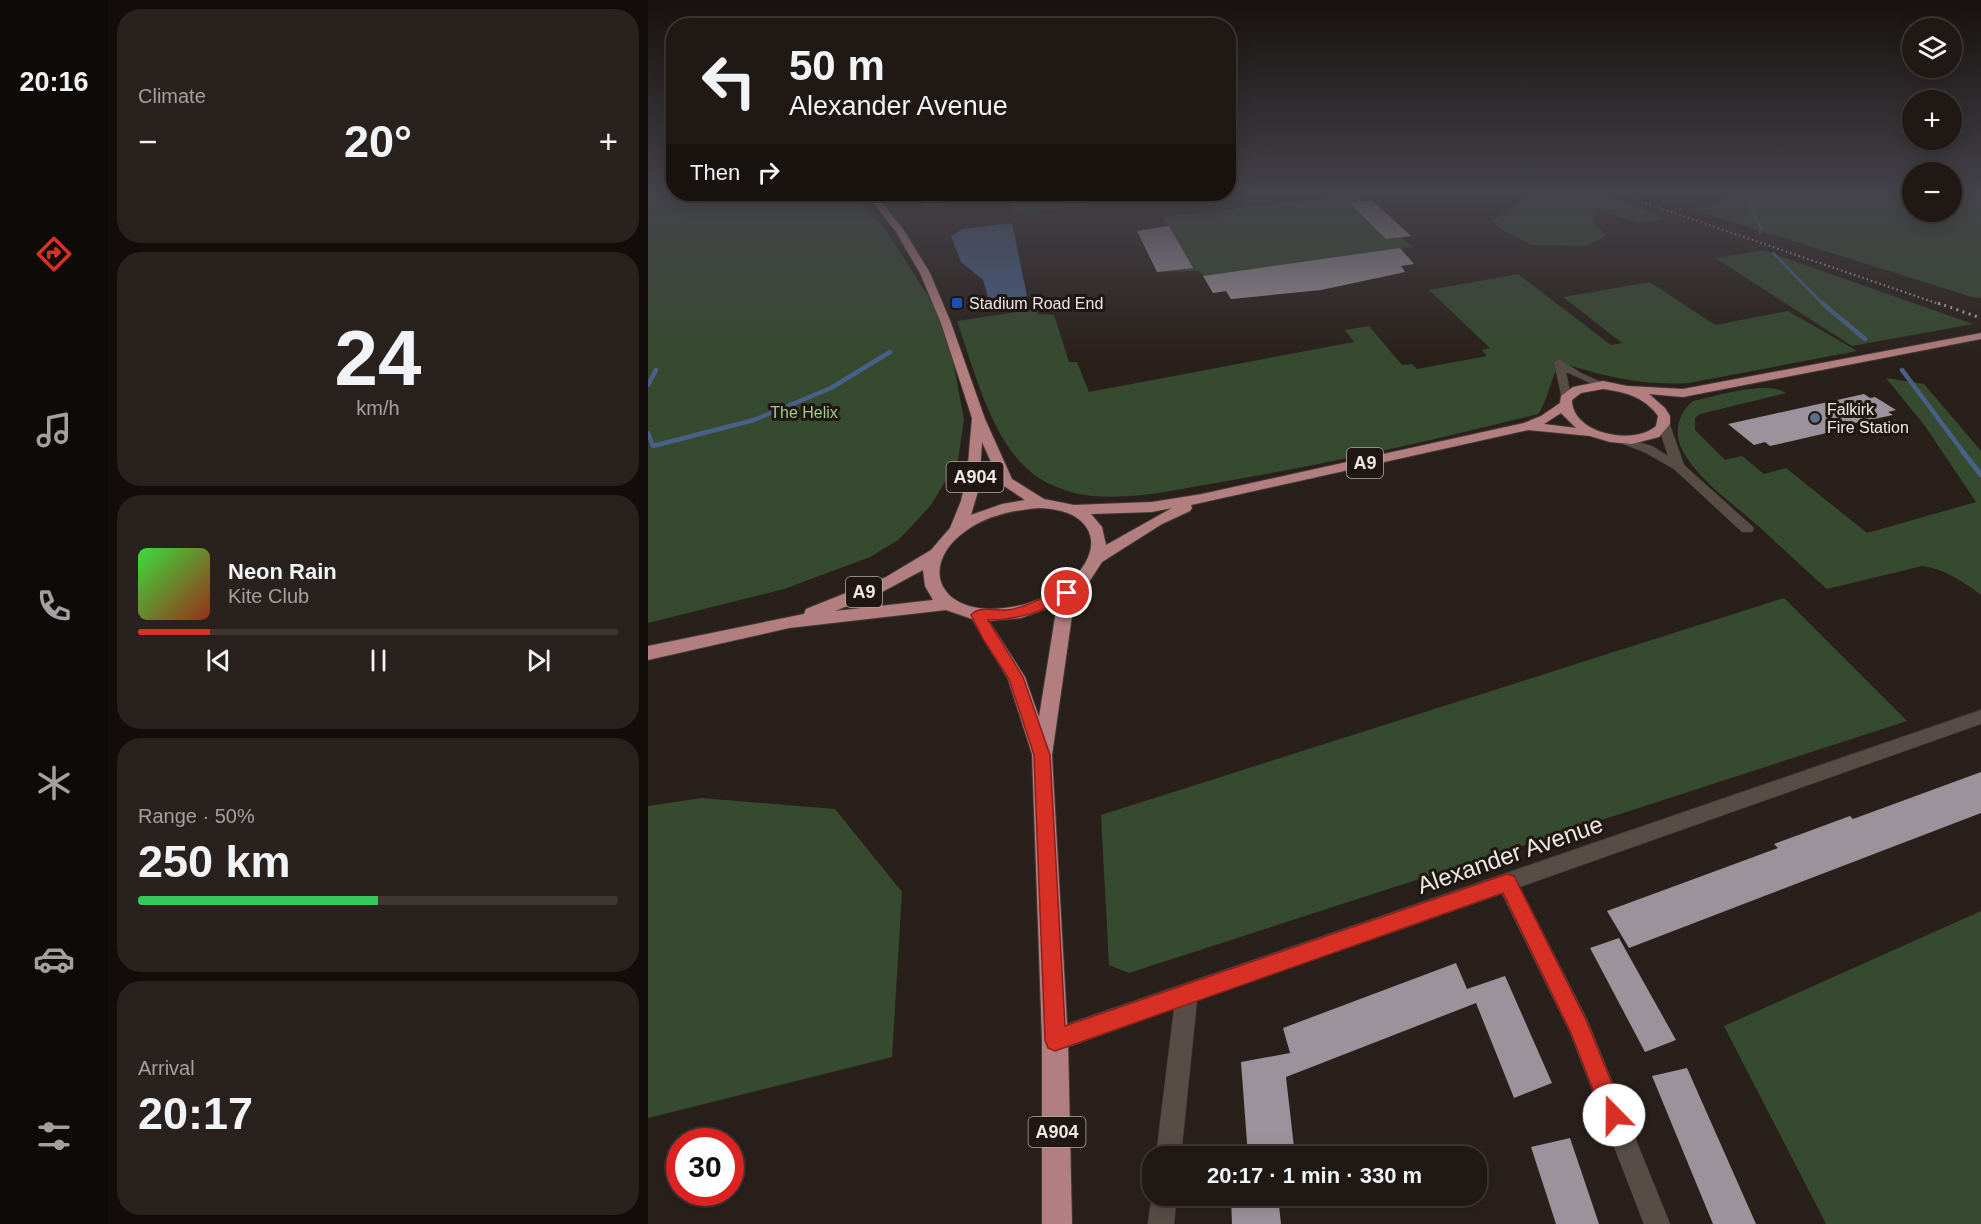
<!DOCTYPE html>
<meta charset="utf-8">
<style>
:root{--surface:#201814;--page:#28211d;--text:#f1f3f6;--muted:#a2a0a0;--line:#3d3734;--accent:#d93025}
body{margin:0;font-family:Helvetica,sans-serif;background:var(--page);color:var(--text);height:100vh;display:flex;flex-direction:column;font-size:22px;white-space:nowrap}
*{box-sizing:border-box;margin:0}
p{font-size:20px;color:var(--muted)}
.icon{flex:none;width:33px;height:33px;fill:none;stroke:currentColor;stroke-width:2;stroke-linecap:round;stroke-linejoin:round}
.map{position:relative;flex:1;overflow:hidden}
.drawer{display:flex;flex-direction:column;gap:9px;padding:9px;background:#120d0b;width:540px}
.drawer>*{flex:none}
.banner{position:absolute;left:18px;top:18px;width:570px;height:183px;border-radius:24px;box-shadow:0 3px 15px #0003,0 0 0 2px var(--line);background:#201814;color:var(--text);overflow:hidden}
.tools{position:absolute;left:1254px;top:18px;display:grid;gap:12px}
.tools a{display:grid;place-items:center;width:60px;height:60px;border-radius:50%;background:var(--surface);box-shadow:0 3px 15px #0003,0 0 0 2px var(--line);font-size:30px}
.speed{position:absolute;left:18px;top:1128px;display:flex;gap:12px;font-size:30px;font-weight:700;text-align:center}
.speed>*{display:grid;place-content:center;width:78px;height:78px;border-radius:50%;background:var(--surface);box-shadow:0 3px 15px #0003,0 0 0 2px var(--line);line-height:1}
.speed .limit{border:9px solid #d22;background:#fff;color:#111}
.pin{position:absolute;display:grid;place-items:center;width:51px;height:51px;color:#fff;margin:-26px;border:3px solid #fff;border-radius:50%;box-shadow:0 2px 6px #0007}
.me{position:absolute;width:66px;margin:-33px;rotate:338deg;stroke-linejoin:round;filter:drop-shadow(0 0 4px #0008)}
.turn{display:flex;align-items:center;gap:21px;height:126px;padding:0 24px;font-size:27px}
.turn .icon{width:78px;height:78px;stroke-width:2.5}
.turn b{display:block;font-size:42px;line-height:51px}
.then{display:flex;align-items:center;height:57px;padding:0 24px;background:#0003;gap:12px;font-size:22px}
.big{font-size:45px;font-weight:700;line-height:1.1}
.drawer .widget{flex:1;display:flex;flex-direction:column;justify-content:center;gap:9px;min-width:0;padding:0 21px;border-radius:24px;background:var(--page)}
.drawer .dial{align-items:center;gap:0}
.dial b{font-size:78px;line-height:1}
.song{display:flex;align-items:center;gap:18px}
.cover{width:72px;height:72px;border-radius:9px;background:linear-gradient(135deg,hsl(120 70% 55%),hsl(10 70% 35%))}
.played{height:6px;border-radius:3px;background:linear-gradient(90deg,var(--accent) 15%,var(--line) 15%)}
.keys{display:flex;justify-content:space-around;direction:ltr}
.heat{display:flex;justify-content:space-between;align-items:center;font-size:33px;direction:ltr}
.charge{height:9px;border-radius:4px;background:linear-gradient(90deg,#34c759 50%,var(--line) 0)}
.trip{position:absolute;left:494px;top:1146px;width:345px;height:60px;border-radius:24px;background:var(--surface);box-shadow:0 3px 15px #0003,0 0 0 2px var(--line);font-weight:700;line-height:60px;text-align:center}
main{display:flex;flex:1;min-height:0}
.tab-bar{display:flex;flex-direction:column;width:108px;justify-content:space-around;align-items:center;background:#0d0a08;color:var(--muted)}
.tab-bar .icon{width:42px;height:42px}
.tab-bar .selected{color:var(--accent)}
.tab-bar b{font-size:27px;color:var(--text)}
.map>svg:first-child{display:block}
.green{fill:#364a2f}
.water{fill:#496188}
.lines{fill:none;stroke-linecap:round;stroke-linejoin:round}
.stream-far2{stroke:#496188;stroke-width:3}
.stream-far1{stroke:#496188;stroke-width:4.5}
.stream{stroke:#496188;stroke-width:5}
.building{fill:#9c929b}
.minor-casing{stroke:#423a37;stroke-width:1}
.primary-casing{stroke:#423a37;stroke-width:2}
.minor{fill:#584c46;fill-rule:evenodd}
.primary{fill:#b37e7f;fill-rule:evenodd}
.rail-far1{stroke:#b5adaa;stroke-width:2;stroke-dasharray:1.5 3;stroke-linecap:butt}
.rail{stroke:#b5adaa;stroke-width:3;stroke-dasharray:2 4.5;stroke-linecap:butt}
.route{fill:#d93025;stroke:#8d1f18;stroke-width:1.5}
.transit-dot{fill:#1a4fb4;stroke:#201712;stroke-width:2}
.service-dot{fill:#5c6f8a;stroke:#201712;stroke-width:2}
.labels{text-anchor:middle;stroke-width:6;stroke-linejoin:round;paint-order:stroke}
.far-poi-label{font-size:16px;fill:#eee7e4;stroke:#201712;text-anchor:start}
.far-park-label{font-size:16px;fill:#9fcd8e;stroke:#201712}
.shield{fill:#201712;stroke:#b0a9a5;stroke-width:1.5}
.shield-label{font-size:18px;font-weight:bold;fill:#eee7e4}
.near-street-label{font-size:24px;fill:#eee7e4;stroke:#201712}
</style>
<main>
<nav class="tab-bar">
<b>20:16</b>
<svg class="icon selected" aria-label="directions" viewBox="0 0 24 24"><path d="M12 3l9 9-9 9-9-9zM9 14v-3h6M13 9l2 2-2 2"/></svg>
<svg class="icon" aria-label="music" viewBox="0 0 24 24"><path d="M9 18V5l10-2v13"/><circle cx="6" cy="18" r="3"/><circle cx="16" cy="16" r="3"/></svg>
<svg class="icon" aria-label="phone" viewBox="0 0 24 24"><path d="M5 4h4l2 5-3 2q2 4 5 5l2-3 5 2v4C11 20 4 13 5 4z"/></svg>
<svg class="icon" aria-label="climate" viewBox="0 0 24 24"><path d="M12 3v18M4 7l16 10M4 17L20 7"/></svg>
<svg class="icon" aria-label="car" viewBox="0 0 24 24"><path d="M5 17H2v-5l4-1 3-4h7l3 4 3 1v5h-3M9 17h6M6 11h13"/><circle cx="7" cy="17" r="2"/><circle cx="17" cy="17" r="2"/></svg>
<svg class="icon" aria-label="filters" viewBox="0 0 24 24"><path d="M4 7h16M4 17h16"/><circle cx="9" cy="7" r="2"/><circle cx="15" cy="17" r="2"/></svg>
</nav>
<section class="drawer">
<div class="widget"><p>Climate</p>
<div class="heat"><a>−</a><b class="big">20°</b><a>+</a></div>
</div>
<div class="widget dial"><b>24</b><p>km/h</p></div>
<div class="widget">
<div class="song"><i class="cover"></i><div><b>Neon Rain</b><p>Kite Club</p></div></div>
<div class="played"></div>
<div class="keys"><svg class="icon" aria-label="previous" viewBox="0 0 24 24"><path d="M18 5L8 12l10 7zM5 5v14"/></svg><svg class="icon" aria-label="pause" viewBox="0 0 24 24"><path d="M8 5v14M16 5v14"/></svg><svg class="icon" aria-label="next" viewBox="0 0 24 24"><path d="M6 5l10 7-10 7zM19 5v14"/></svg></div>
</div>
<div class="widget"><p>Range · 50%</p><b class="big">250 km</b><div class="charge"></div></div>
<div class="widget"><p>Arrival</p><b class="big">20:17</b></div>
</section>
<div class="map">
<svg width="1333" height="1224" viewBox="0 0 1333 1224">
<rect width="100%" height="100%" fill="#2a201b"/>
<path class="green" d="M0,190H25L26,194H204L236,228L298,323L316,420L310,460L283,505L260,530L250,540L222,557L136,589L0,623Z
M884,190H945L1012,216L1017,220L991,223L948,209L945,221L958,236L938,246L884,245L855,231L844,221L871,203Z
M1087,190H1264V212H1304V190H1333V298L1324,297L1046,210L1087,194Z
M704,192L713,201L724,200L763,236L754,238L765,247L744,250L751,258L760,256L766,264L753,266L757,272L673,290L583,299L578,291L565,293L562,288L575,287L560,283L551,271L509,272L489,231L520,226L514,217L678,198L677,196Z
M262,194H297L304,203L278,208Z
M360,194H436L441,205L365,214Z
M1114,250L1325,324L1204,346L1067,258Z
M870,274L963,345L974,343L915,297L1002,282L1067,325L1140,311L1209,351L1041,383C995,386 954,376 911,362C906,373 896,409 890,414C787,440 684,463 579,481C535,488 489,500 444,496C424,494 401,486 385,474C343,441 326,369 309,321L389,309L390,314L406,315L421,362H429L441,392L706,342L697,330L721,326L754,365L764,364L769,369L839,356L834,350L842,348L781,290Z
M1238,378L1276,384L1333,451V595C1314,581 1297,569 1274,566L1179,589C1155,568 1132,546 1108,524C1084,503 1044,475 1032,445C1026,429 1032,411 1045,401C1068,396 1119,380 1138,393L1052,414L1047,418V430L1077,460L1094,456L1116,474L1138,468L1219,533L1328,502L1277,426Z
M1136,598L1259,721L481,973L461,965L453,815Z
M54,798L187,809L254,892L244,1057L0,1118V806Z
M1333,911V1224H1178L1076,1026Z"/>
<path class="water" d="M364,223L379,296L341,301L335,280L313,262L303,236L315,229Z"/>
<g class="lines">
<path class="stream-far2" d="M1097,190L1102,207L1113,228L1112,232
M1125,253L1176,305"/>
<path class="stream-far1" d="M1174,303L1217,339
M1254,370L1316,453
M0,385L8,370
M0,433L5,446L106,420L183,388L242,352"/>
<path class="stream" d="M1315,452L1333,475"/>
</g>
<path class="building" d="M724,200L763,236L738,239L702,203Z
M521,226L545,268L509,272L489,231Z
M752,248L766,264L753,266L757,272L673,290L583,299L578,291L565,293L555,276Z
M1216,394L1222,398L1227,397L1248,410L1240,412L1245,415L1179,429L1183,432L1122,446L1117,442L1106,445L1080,424Z
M1333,772V813L981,948L959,911L1130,848L1126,844L1202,816L1205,819Z
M971,938L1028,1040L997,1052L942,948Z
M808,963L819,989L857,976L904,1083L866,1098L828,1003L638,1077L647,1156H600L593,1062L642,1053L635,1028Z
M1039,1068L1108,1224H1065L1004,1076Z
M922,1138L951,1224H908L883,1147Z
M599,1196H630L633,1224H584L583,1199Z"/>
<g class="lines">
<g class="minor-casing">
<path id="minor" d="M911,359L933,373L960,385L959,387H951L918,372L923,397L918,400L914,399L906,362Z
M1016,422L1022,425L1036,465L1104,526L1106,529L1104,532H1094L1026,469L996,452L962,439L968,435L972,437L1004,446L1020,456L1010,425Z
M1333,710V724L872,887L939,1019L1022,1224H996L922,1033L854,894L549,1001L533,1156H508L526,1009L407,1052L399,1048L395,1040L399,1032L407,1028Z
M504,1194V1196H529L526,1224H500Z"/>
</g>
<g class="primary-casing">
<path id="primary" d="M219,194H227L255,229L282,273L303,323L337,419L364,479L396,499L426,505L504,502L554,494L876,423L893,416L912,403L913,396L925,387L955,381L979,386L1035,389L1333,333V339L1035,397L1001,394L1017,408L1022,416V424L1011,437L984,444L962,442L942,436L880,430L543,505L544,508L542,511L514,524L454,562L441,582L427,595L404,755L420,1040L424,1224H394V1040L384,754L360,679L324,619L298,610L141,628L0,660V646L156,614L158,609L238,577L283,550L302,528L313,501L319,475L324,418L293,323L272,273L248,232ZM955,389C977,392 997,397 1010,416L1008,426C986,446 924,434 924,400L933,393ZM913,413L928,428L896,424ZM334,442L353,484L377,500L354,504L323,515L331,488ZM392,508C406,509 423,511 434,522C457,545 432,577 411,589C390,602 366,609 342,609C286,608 274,561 319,530C341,515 366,510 392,508ZM524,508L458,545L454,527L443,514L504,512ZM275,570L277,586L285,600L187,611L234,592ZM409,605L391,717L377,677L341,621L373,618Z"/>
</g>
<use href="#minor" class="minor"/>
<use href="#primary" class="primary"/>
<path class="rail-far1" d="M959,190L1294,305"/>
<path class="rail" d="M1290,303L1333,318"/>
</g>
<linearGradient id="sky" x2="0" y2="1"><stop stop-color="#17120f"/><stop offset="0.53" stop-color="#44424a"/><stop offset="1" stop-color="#44424a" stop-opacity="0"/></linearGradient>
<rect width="1333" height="361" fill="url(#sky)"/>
<path class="route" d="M419,588L426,593L424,596C396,611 371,620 340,620L375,677L402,755L417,1026L859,874L866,876L938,1020L977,1115L973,1123L966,1126L958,1123L923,1033L855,893L407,1051L400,1048L397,1040L386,755L361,679L335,639L323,615C330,605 349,611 360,610C382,607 399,594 419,588Z"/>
<rect class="transit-dot" x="303" y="297" width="12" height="12" rx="3"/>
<circle class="service-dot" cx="1167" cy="418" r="6"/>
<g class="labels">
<g class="far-poi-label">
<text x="321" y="309">Stadium Road End</text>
<text x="1179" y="415">Falkirk<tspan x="1179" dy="18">Fire Station</tspan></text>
</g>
<g class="far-park-label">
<text x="156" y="418">The Helix</text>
</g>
<g class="shield">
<rect x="699" y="448" width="36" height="30" rx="4.5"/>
<rect x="298.5" y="462" width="57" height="30" rx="4.5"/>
<rect x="198" y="577" width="36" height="30" rx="4.5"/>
<rect x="380.5" y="1117" width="57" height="30" rx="4.5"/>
</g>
<g class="shield-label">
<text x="717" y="469">A9</text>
<text x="327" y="483">A904</text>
<text x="216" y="598">A9</text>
<text x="409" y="1138">A904</text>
</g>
<g class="near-street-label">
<text transform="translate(862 855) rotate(-19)" y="8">Alexander Avenue</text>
</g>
</g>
</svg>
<div class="tools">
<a><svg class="icon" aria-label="layers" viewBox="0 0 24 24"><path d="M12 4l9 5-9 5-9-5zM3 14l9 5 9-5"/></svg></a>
<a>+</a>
<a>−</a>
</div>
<div class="speed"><div class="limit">30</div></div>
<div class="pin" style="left:419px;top:593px;background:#d93025"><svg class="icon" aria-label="arrive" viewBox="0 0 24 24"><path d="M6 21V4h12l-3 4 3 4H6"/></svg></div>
<svg class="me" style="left:966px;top:1115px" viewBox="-20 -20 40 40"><circle r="19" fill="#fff"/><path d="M0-13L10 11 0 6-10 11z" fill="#d93025"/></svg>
<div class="trip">20:17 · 1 min · 330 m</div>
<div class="banner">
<div class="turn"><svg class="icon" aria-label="left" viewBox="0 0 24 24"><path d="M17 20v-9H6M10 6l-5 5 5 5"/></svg><div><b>50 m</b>Alexander Avenue</div></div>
<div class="then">Then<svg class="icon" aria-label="right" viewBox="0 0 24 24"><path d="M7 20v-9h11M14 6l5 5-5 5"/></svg></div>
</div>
</div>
</main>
